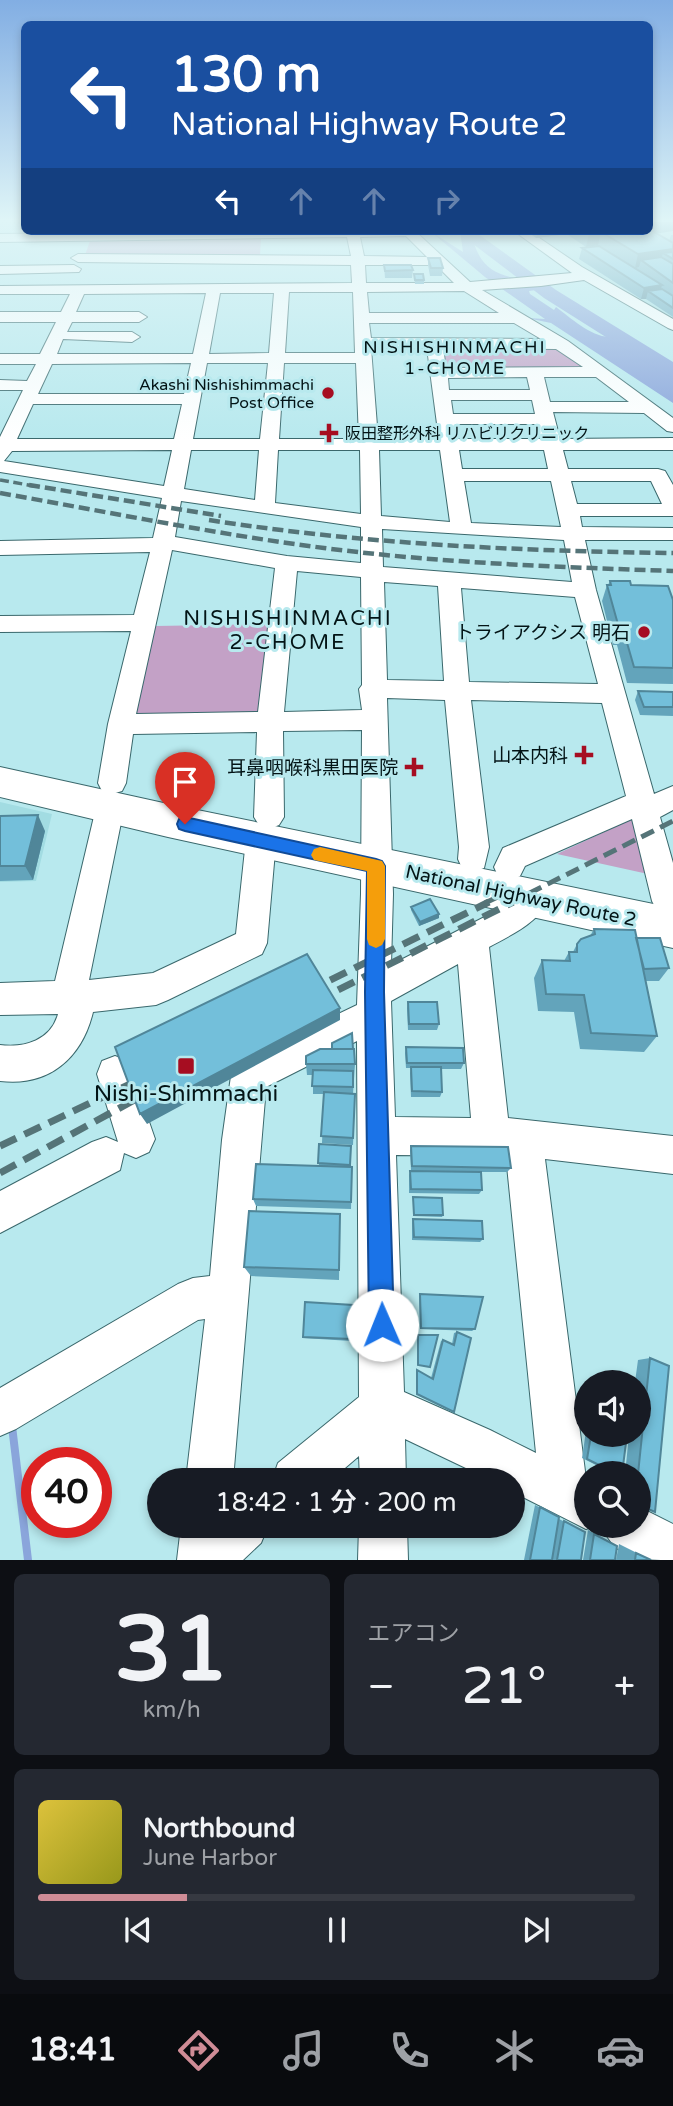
<!DOCTYPE html>
<html lang="ja">
<meta charset="utf-8">
<style>
:root{--surface:#171b24;--page:#242831;--text:#f1f3f6;--muted:#9ea1a6;--line:#363941;--accent:#cf8c96}
body{margin:0;font-family:"Varela Round","Noto Sans JP",sans-serif;background:var(--page);color:var(--text);height:100vh;display:flex;flex-direction:column;font-size:26px;white-space:nowrap}
*{box-sizing:border-box;margin:0}
p{font-size:23px;color:var(--muted)}
.icon{flex:none;width:38px;height:38px;fill:none;stroke:currentColor;stroke-width:2;stroke-linecap:round;stroke-linejoin:round}
.map{position:relative;height:1560px;overflow:hidden}
.sheet{display:flex;flex-direction:column;gap:14px;padding:14px;background:#0d0f14;flex:1}
.sheet>*{flex:none}
.guide{position:absolute;left:21px;top:21px;width:632px;height:214px;border-radius:10px;box-shadow:0 4px 10px #0003;background:#1a4fa0;color:#fff;overflow:hidden}
.buttons{position:absolute;left:574px;top:1370px;display:grid;gap:14px}
.buttons a{display:grid;place-items:center;width:77px;height:77px;border-radius:50%;background:var(--surface);box-shadow:0 4px 10px #0003;font-size:35px}
.speed{position:absolute;left:21px;top:1447px;display:flex;gap:14px;font-size:35px;font-weight:700;text-align:center}
.speed>*{display:grid;place-content:center;width:91px;height:91px;border-radius:50%;background:var(--surface);box-shadow:0 4px 10px #0003;line-height:1}
.speed .limit{border:10px solid #d22;background:#fff;color:#111}
.pin{position:absolute;display:grid;place-items:center;width:60px;height:60px;color:#fff;margin:-72px -30px;border-radius:50% 50% 50% 0;rotate:-45deg;box-shadow:0 0 7px #0007}
.pin .icon{rotate:45deg}
.me{position:absolute;width:77px;margin:-38px;rotate:359deg;stroke-linejoin:round;filter:drop-shadow(0 0 5px #0008)}
.turn{display:flex;align-items:center;gap:24px;height:147px;padding:0 35px;font-size:32px}
.turn .icon{width:91px;height:91px;stroke-width:2.5}
.turn b{display:block;font-size:49px;line-height:60px}
.lanes{display:flex;align-items:center;height:66px;padding:0 35px;background:#0003;justify-content:center;gap:35px;direction:ltr}
.lanes .off{opacity:.35}
.big{font-size:52px;font-weight:600;line-height:1.1}
.sheet .tile{flex:1;display:flex;flex-direction:column;justify-content:center;gap:10px;min-width:0;padding:0 24px;border-radius:10px;background:var(--page)}
.sheet .dial{align-items:center;gap:0}
.dial b{font-size:91px;line-height:1}
.song{display:flex;align-items:center;gap:21px}
.cover{width:84px;height:84px;border-radius:10px;background:linear-gradient(135deg,hsl(50 70% 55%),hsl(60 70% 35%))}
.played{height:7px;border-radius:4px;background:linear-gradient(90deg,var(--accent) 25%,var(--line) 25%)}
.keys{display:flex;justify-content:space-around;direction:ltr}
.heat{display:flex;justify-content:space-between;align-items:center;font-size:38px;direction:ltr}
.sheet .tiles{flex:1;display:grid;gap:14px;grid-template-columns:1fr 1fr}
.tile:last-child{grid-column:span 2}
.trip{position:absolute;left:147px;top:1468px;width:378px;height:70px;border-radius:35px;background:var(--surface);box-shadow:0 4px 10px #0003;font-weight:600;line-height:70px;text-align:center}
.tab-bar{display:flex;height:112px;justify-content:space-around;align-items:center;background:#090b0e;color:var(--muted)}
.tab-bar .icon{width:49px;height:49px}
.tab-bar .active{color:var(--accent)}
.tab-bar b{font-size:32px;color:var(--text)}
.map>svg:first-child{display:block}
.built{fill:#a2dce2}
.green{fill:#c3a1c6}
.water{fill:#8aa5db}
.lines{fill:none;stroke-linecap:round;stroke-linejoin:round}
.stream{stroke:#8aa5db;stroke-width:8}
.river{fill:#8aa5db;fill-rule:evenodd}
.minor-casing{stroke:#3a686c;stroke-width:2}
.highway-casing{stroke:#3a686c;stroke-width:2}
.minor{fill:#fff;fill-rule:evenodd}
.highway{fill:#fff;fill-rule:evenodd}
.rail-far3{stroke:#557478;stroke-width:3.5;stroke-dasharray:9 4.5;stroke-linecap:butt}
.rail-far2{stroke:#557478;stroke-width:4.5;stroke-dasharray:11 5;stroke-linecap:butt}
.rail-far1{stroke:#557478;stroke-width:5;stroke-dasharray:14 7;stroke-linecap:butt}
.rail{stroke:#557478;stroke-width:7;stroke-dasharray:18 9;stroke-linecap:butt}
.wall{fill:#63a4bb}
.shaded-wall{fill:#508699}
.building{fill:#73bfda;stroke:#508699;stroke-width:2}
.route{fill:#1a73e8;stroke:#114b97;stroke-width:2}
.slow{fill:#f59e0b}
.poi-dot{fill:#a60d21;stroke:#b8e9ee;stroke-width:2.5}
.labels{text-anchor:middle;stroke-width:6;stroke-linejoin:round;paint-order:stroke}
.far-poi-label{font-size:16px;fill:#031416;stroke:#b8e9ee;text-anchor:end}
.far-neighbourhood-label{font-size:18px;letter-spacing:2px;fill:#031416;stroke:#b8e9ee}
.poi-label{font-size:19px;fill:#031416;stroke:#b8e9ee;text-anchor:end}
.street-label{font-size:19px;fill:#031416;stroke:#b8e9ee}
.neighbourhood-label{font-size:21px;letter-spacing:2px;fill:#031416;stroke:#b8e9ee}
.near-poi-label{font-size:23px;fill:#031416;stroke:#b8e9ee}
</style>
<div class="map">
<svg width="673" height="1560" viewBox="0 0 673 1560">
<rect width="100%" height="100%" fill="#b8e9ee"/>
<path class="built" d="M673,222V320L579,266L528,231H649Z
M0,802L52,814L36,881L0,882Z"/>
<path class="green" d="M261,237L260,255L252,256L85,255L90,241L95,239Z
M440,346H559L590,368L448,370L442,368Z
M273,624L263,708L255,714L134,717L151,631L156,626Z
M634,818L648,874L557,854Z"/>
<path class="water" d="M430,231L463,252L460,231H471C479,276 505,278 545,282L549,288L529,291L530,294L554,310L556,307C571,318 590,336 609,337L590,314L623,339L646,347L648,355L673,369V403L551,323L527,318L545,319L485,277Z"/>
<g class="lines">
<path class="stream" d="M12,1426L28,1560"/>
<path class="river" d="M456,231H474L556,290L673,362V377L666,375L544,298Z"/>
<g class="minor-casing">
<path id="minor" d="M212,231H415L470,282L572,273L514,231H529L582,267L673,319V330L668,328L584,280L541,286L482,290L568,341L673,418V432L667,431L644,413L553,412L560,439L673,438V450H563L568,469H658L665,471L673,485V516H580L582,527L673,528V540H585L596,590L654,794L673,786V810L660,817L673,863V913L668,915L657,911L652,901L632,819L525,866L520,876L509,880L498,876L494,867L503,848L626,796L602,703L471,700L489,847L484,868L473,872L462,868L458,859L459,847L445,700L387,698L393,894L391,965L506,906L524,887L535,883L546,887L551,897C538,923 513,934 489,947L508,1118L673,1136V1174L545,1159L586,1479V1526H593L586,1529L513,1492V1480H491L405,1439L406,1480H360L359,1456L331,1480H272L278,1463L359,1397L357,1041L266,1087L233,1480H186L205,1319L198,1320L16,1429L0,1436V1388L178,1284L193,1278L210,1276L222,1140L231,1076L236,1063L357,1005L361,894L362,730L283,731L284,817L279,825L269,829L259,825L254,817L257,732L133,734L126,783L122,791L112,794L102,791L98,783L108,724L131,631L0,632V616L134,615L150,552L0,555V541L153,538L162,498L0,472V437L23,390H0V380L27,381L36,364H0V354H40L56,322H0V312H61L70,294H0V286L352,283L351,265L78,262L71,258L78,254L351,256L347,237L0,242V234ZM406,236L427,257L364,256L360,237ZM365,265H436L454,283H366ZM464,291L499,313H369L367,292ZM289,292H353L355,353H285ZM206,293L193,354H57L63,339L132,342L140,337L132,332H67L72,322H139L147,317L139,312H76L84,294ZM220,293H274L269,353L209,354ZM369,323H514L541,339L371,338ZM371,348H427L439,439H378ZM443,348L556,349L583,367L446,368ZM191,363L184,394H38L52,364ZM207,363H268L260,439H193ZM284,363H356L359,439H279ZM527,377L530,390H449L448,378ZM544,377H596L629,402H550ZM451,400H532L535,414H453ZM33,404H182L174,439H17ZM455,424H538L541,439H457ZM172,450L164,486L4,461L12,451ZM191,450H259L255,500L184,489ZM278,450H360L361,514L275,503ZM379,450H440L450,522L381,516ZM459,450H544L548,469H462ZM464,481H551L561,527L471,523ZM571,481H651L662,504H577ZM181,501L361,527V563L287,556L175,537ZM382,529L564,540L572,582L383,567ZM172,550L275,568L258,712L136,714ZM297,571L361,577L362,685L359,689L362,710L284,712ZM384,582L438,586L444,681L387,680ZM461,588L575,597L598,684L469,682ZM458,964L471,1118L395,1117L391,1001ZM396,1155L506,1156L536,1453L490,1430L404,1392Z
M74,265L81,269L79,272L0,274V266Z
M110,796L120,800L124,808L89,980L153,973L236,934L246,840L251,831L261,828L271,831L276,840L267,943L262,954L168,1000L156,1005L93,1012C82,1058 49,1087 0,1081V1045C25,1048 51,1040 58,1014L0,1015V983L55,981L96,808L100,800Z
M115,1056L128,1061L155,1139L149,1152L136,1158L124,1153L120,1170L0,1233V1191L92,1142L106,1137L118,1142L97,1074L102,1061Z
M639,1507L673,1524V1560C640,1560 616,1560 602,1526H639Z
M181,1526H268L261,1543L243,1560H177Z
M359,1526H407L408,1560H358Z"/>
</g>
<g class="highway-casing">
<path id="highway" d="M0,767L168,804L673,908V948L168,837L0,797Z"/>
</g>
<use href="#minor" class="minor"/>
<use href="#highway" class="highway"/>
<path class="rail-far3" d="M0,480L40,487"/>
<path class="rail-far2" d="M29,485L221,516
M0,493C108,512 215,534 324,548C440,563 557,567 673,571
M209,520C363,544 517,551 673,553"/>
<path class="rail-far1" d="M485,903L510,891
M510,903L673,821"/>
<path class="rail" d="M306,992L489,902
M314,1002L513,902
M0,1146L145,1077
M0,1173L151,1091"/>
</g>
<path class="wall" d="M529,231H560L559,235L536,238L529,233Z
M568,231H649L657,233L669,241L671,235H673V317L646,299H641L579,259L582,248L599,246L586,247L568,235Z
M428,258L443,268L442,276H430L428,265Z
M384,265L413,270L412,278H385Z
M414,274L424,280V284H415Z
M610,581L631,585L673,600V684L627,683L617,645H613L602,601L607,585H608Z
M638,691L673,692V716L640,715L635,700Z
M0,816L45,831L33,880L0,881Z
M411,907L439,914V918L419,926L411,910Z
M594,929L636,938L669,968L659,981H646L657,1036L644,1052L580,1049L574,1012L538,1011L534,978L542,960L564,961L569,952H573L577,944L590,936Z
M408,1002L439,1024L437,1030H408L407,1008Z
M406,1047L464,1063L461,1069H441L442,1092L440,1097H411L410,1073L411,1068H406L405,1053Z
M353,1049L355,1064L353,1094H355L353,1145L322,1143L324,1094H313V1075H307L306,1064Z
M319,1144L351,1146L350,1167H352L351,1209L256,1206L253,1199L319,1166Z
M411,1146L511,1168L507,1172H481L482,1190L479,1194L409,1193V1175L411,1170L410,1150Z
M413,1197L443,1215L442,1217L413,1216Z
M340,1214L339,1280L251,1276L244,1267Z
M413,1219L483,1239L480,1242L412,1240V1223Z
M420,1294L475,1329L472,1331L420,1329L419,1296Z
M353,1305L351,1341L303,1338V1337Z
M457,1332L454,1412L416,1394V1371L417,1370L431,1378L441,1341L443,1340L452,1344L454,1333Z
M650,1358L655,1512L639,1506V1474H625L629,1435H639V1382H635L638,1360Z
M586,1431V1435H627L622,1474H614L582,1458Z
M535,1505L559,1517V1519L585,1532L581,1560H524Z
M588,1530L617,1546L615,1560H583Z
M619,1544L651,1560H616Z"/>
<path class="shaded-wall" d="M649,222H673V231L636,237L649,231Z
M538,231H560L559,235L536,238Z
M601,232L598,245L586,247L589,233Z
M673,249V259L663,253L660,264L641,260L639,267L635,268L638,254Z
M662,285L659,297L648,291L646,299H641L644,288Z
M38,815L45,831L33,880L25,866Z
M439,914V918L419,926L420,922Z
M340,1008V1020L147,1124L140,1114Z"/>
<path class="building" d="M649,229L673,243V249L638,254L601,232L589,233L585,231H649Z
M599,246L662,285L644,288L582,248Z
M673,252V259L663,253Z
M661,257L673,264V283L641,260Z
M428,258H440L443,268H431Z
M384,265H411L413,270L385,271Z
M414,274H423L424,280H415Z
M662,289L673,296V308L648,291Z
M610,581H630L631,585L668,586L673,600V668L634,667L623,629L619,628L607,585H611Z
M638,691L673,692V707H644Z
M38,815L25,866H0V816Z
M430,899L439,914L420,922L411,907Z
M594,929L635,930L657,1036L591,1033L584,995L546,994L542,960L570,961L569,952H577V944L581,939L595,934Z
M636,938H660L669,968L644,969Z
M307,954L340,1008L140,1114L115,1047Z
M408,1002H437L439,1024H409Z
M352,1033L353,1049H332V1043Z
M406,1047L463,1048L464,1063H407Z
M320,1049H354L355,1064H306V1056Z
M411,1067H441L442,1092L412,1091Z
M313,1070L353,1071V1087L312,1086Z
M324,1092L355,1094L353,1138L321,1136Z
M319,1144L351,1146L350,1165L318,1163Z
M411,1146L508,1147L511,1168L412,1166Z
M256,1164L352,1167L351,1202L253,1199Z
M410,1171L481,1172L482,1190L411,1189Z
M413,1197L442,1198L443,1215H414Z
M249,1211L340,1214L339,1270L244,1267Z
M413,1219L482,1221L483,1239L414,1237Z
M420,1294L483,1297L475,1329L421,1328Z
M305,1302L353,1305L352,1339L303,1337Z
M457,1332L471,1338L454,1412L417,1394V1370L433,1379L443,1340L454,1345Z
M418,1335H438L430,1367L418,1365Z
M650,1358L669,1366L655,1512L639,1505V1474H638Z
M591,1435H627L622,1474H617L587,1459Z
M540,1507L559,1517L552,1560H530Z
M564,1521L585,1532L581,1560H557Z
M594,1534L617,1546L615,1560H590Z
M636,1553L651,1560H635Z"/>
<linearGradient id="sky" x2="0" y2="1"><stop stop-color="#82aee3"/><stop offset="0.5" stop-color="#dff5f7"/><stop offset="1" stop-color="#dff5f7" stop-opacity="0"/></linearGradient>
<rect width="673" height="440" fill="url(#sky)"/>
<path class="route" d="M185,817L376,859L382,861L385,866L384,992L394,1325L390,1334L382,1337L373,1334L369,1325L365,992L367,871L185,831L179,829L177,824L179,819Z"/>
<path class="slow" d="M320,847L382,861L385,866V939L382,945L376,948L369,945L367,939V871L314,860L311,855L314,849Z"/>
<g class="poi-dot">
<circle cx="328" cy="393" r="7"/>
<path d="M325.5 422.5h7v7h7v7h-7v7h-7v-7h-7v-7h7z"/>
<circle cx="644" cy="632" r="7"/>
<path d="M580.5 744.5h7v7h7v7h-7v7h-7v-7h-7v-7h7z"/>
<path d="M410.5 756.5h7v7h7v7h-7v7h-7v-7h-7v-7h7z"/>
<rect x="177" y="1057" width="18" height="18" rx="3.5"/>
</g>
<g class="labels">
<g class="far-poi-label">
<text x="314" y="390">Akashi Nishishimmachi<tspan x="314" dy="18">Post Office</tspan></text>
<text x="345" y="439" text-anchor="start">阪田整形外科 リハビリクリニック</text>
</g>
<g class="far-neighbourhood-label">
<text x="455" y="353">NISHISHINMACHI<tspan x="455" dy="21">1-CHOME</tspan></text>
</g>
<g class="poi-label">
<text x="630" y="639">トライアクシス 明石</text>
<text x="568" y="762">山本内科</text>
<text x="398" y="774">耳鼻咽喉科黒田医院</text>
</g>
<g class="street-label">
<text transform="translate(521 895) rotate(12)" y="7">National Highway Route 2</text>
</g>
<g class="neighbourhood-label">
<text x="288" y="625">NISHISHINMACHI<tspan x="288" dy="24">2-CHOME</tspan></text>
</g>
<g class="near-poi-label">
<text x="186" y="1101">Nishi-Shimmachi</text>
</g>
</g>
</svg>
<div class="buttons">
<a><svg class="icon" aria-label="sound" viewBox="0 0 24 24"><path d="M4 9h4l5-4v14l-5-4H4zM17 9q2 3 0 6"/></svg></a>
<a><svg class="icon" aria-label="search" viewBox="0 0 24 24"><circle cx="10" cy="10" r="6"/><path d="M15 15l6 6"/></svg></a>
</div>
<div class="speed"><div class="limit">40</div></div>
<div class="pin" style="left:185px;top:824px;background:#d93025"><svg class="icon" aria-label="arrive" viewBox="0 0 24 24"><path d="M6 21V4h12l-3 4 3 4H6"/></svg></div>
<svg class="me" style="left:382px;top:1325px" viewBox="-20 -20 40 40"><circle r="19" fill="#fff"/><path d="M0-13L10 11 0 6-10 11z" fill="#1a73e8"/></svg>
<div class="trip">18:42 · 1 分 · 200 m</div>
<div class="guide">
<div class="turn"><svg class="icon" aria-label="left" viewBox="0 0 24 24"><path d="M17 20v-9H6M10 6l-5 5 5 5"/></svg><div><b>130 m</b>National Highway Route 2</div></div>
<div class="lanes"><svg class="icon" aria-label="left" viewBox="0 0 24 24"><path d="M17 20v-9H6M10 6l-5 5 5 5"/></svg><svg class="icon off" aria-label="ahead" viewBox="0 0 24 24"><path d="M12 20V5M6 11l6-6 6 6"/></svg><svg class="icon off" aria-label="ahead" viewBox="0 0 24 24"><path d="M12 20V5M6 11l6-6 6 6"/></svg><svg class="icon off" aria-label="right" viewBox="0 0 24 24"><path d="M7 20v-9h11M14 6l5 5-5 5"/></svg></div>
</div>
</div>
<section class="sheet">
<div class="tiles">
<div class="tile dial"><b>31</b><p>km/h</p></div>
<div class="tile"><p>エアコン</p>
<div class="heat"><a>−</a><b class="big">21°</b><a>+</a></div>
</div>
<div class="tile">
<div class="song"><i class="cover"></i><div><b>Northbound</b><p>June Harbor</p></div></div>
<div class="played"></div>
<div class="keys"><svg class="icon" aria-label="previous" viewBox="0 0 24 24"><path d="M18 5L8 12l10 7zM5 5v14"/></svg><svg class="icon" aria-label="pause" viewBox="0 0 24 24"><path d="M8 5v14M16 5v14"/></svg><svg class="icon" aria-label="next" viewBox="0 0 24 24"><path d="M6 5l10 7-10 7zM19 5v14"/></svg></div>
</div>
</div>
</section>
<nav class="tab-bar">
<b>18:41</b>
<svg class="icon active" aria-label="directions" viewBox="0 0 24 24"><path d="M12 3l9 9-9 9-9-9zM9 14v-3h6M13 9l2 2-2 2"/></svg>
<svg class="icon" aria-label="music" viewBox="0 0 24 24"><path d="M9 18V5l10-2v13"/><circle cx="6" cy="18" r="3"/><circle cx="16" cy="16" r="3"/></svg>
<svg class="icon" aria-label="phone" viewBox="0 0 24 24"><path d="M5 4h4l2 5-3 2q2 4 5 5l2-3 5 2v4C11 20 4 13 5 4z"/></svg>
<svg class="icon" aria-label="climate" viewBox="0 0 24 24"><path d="M12 3v18M4 7l16 10M4 17L20 7"/></svg>
<svg class="icon" aria-label="car" viewBox="0 0 24 24"><path d="M5 17H2v-5l4-1 3-4h7l3 4 3 1v5h-3M9 17h6M6 11h13"/><circle cx="7" cy="17" r="2"/><circle cx="17" cy="17" r="2"/></svg>
</nav>
